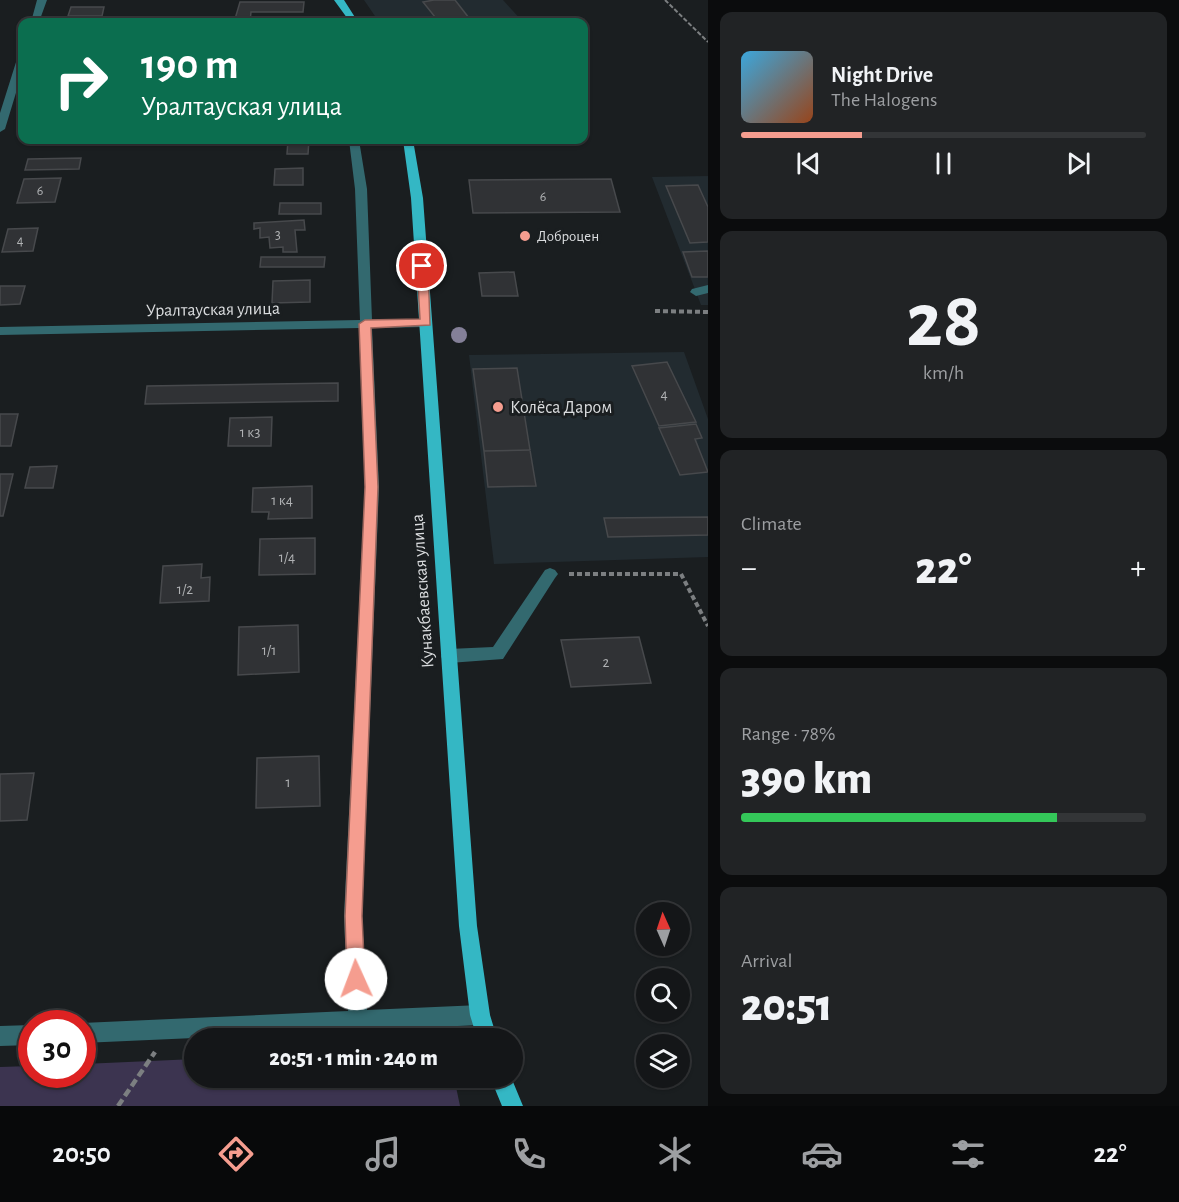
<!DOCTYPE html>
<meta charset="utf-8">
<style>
:root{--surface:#141618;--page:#212325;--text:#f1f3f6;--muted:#9d9fa2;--line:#333537;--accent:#f59d8f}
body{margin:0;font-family:"Alegreya Sans",sans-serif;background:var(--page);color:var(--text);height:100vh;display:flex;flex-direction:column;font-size:22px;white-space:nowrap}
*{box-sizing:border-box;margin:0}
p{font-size:20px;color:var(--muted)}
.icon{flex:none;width:33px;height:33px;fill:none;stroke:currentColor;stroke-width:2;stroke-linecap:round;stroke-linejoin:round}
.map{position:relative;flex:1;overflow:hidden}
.details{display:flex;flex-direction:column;gap:12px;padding:12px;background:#0b0c0d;width:471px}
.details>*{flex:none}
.top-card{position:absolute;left:18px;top:18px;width:570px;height:126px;border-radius:12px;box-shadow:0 2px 4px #0004,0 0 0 2px var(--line);background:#0b6e4f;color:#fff;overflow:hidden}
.needle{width:39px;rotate:357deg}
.fabs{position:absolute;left:636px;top:902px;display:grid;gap:12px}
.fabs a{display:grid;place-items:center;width:54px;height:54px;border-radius:50%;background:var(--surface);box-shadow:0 2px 4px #0004,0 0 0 2px var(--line);font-size:30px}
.speed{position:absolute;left:18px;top:1010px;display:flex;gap:12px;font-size:30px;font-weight:700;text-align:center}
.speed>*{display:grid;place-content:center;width:78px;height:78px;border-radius:50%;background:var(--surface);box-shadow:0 2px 4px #0004,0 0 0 2px var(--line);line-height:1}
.speed .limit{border:9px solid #d22;background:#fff;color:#111}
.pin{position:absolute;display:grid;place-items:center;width:51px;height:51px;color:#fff;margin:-26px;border:3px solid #fff;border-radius:50%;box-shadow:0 2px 6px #0007}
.me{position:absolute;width:66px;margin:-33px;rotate:358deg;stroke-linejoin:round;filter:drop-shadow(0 0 4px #0008)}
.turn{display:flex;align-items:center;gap:21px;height:126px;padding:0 24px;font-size:27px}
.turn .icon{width:78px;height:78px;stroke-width:2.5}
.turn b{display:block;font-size:42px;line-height:51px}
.big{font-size:45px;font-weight:800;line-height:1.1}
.details .card{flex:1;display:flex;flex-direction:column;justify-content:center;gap:9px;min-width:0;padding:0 21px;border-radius:12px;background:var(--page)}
.details .dial{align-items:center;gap:0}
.dial b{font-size:78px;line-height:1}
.song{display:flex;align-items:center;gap:18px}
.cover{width:72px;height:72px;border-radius:9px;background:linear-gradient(135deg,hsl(200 70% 55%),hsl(20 70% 35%))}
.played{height:6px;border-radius:3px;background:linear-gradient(90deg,var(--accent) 30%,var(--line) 30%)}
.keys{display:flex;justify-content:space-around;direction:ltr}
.heat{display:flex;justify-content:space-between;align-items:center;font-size:33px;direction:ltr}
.charge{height:9px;border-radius:4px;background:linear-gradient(90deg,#34c759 78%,var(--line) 0)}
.trip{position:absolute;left:184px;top:1028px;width:339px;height:60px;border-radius:30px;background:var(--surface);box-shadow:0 2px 4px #0004,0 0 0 2px var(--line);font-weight:800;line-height:60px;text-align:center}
.tab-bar{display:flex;height:96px;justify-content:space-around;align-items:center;background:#08090a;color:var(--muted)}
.tab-bar .icon{width:42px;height:42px}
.tab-bar .active{color:var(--accent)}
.tab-bar b{font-size:27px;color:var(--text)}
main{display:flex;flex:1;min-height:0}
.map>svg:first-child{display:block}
.built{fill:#222b30}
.green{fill:#3c3450}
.building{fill:#303235;stroke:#47494c;stroke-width:1.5}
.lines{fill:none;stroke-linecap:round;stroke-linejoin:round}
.path-far2{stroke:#7c7f81;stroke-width:2;stroke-dasharray:4.5 2;stroke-linecap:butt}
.path-far1{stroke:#7c7f81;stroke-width:4;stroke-dasharray:5 3;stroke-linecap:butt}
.path{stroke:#7c7f81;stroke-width:4.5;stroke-dasharray:8 4;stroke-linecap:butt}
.minor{fill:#33696f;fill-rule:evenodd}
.major{fill:#34b7c4;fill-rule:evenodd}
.tree{fill:#848098}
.route{fill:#f59d8f;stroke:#9f665d;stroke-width:1.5}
.poi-dot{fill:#f59d8f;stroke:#1a1e20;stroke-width:2}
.labels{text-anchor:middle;stroke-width:6;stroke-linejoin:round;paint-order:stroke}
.far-number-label{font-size:14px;fill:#b0b2b4}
.far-poi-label{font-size:15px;fill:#dadcde;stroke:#1a1e20;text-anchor:start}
.number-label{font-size:15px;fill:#b0b2b4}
.street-label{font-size:18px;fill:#dadcde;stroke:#1a1e20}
.poi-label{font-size:18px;fill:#dadcde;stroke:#1a1e20;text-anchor:start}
</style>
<main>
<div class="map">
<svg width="708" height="1106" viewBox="0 0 708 1106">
<rect width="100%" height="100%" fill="#1a1e20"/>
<path class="built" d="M364,0H503L523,22H379Z
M708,176V305H701L652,177Z
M684,352L708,419V557L494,564L469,355Z"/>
<path class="green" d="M195,1059V1077H454L460,1106H0V1067L31,1066L32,1074H82L83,1064Z"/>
<path class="building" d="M434,0H455L469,18L439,22L423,2Z
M240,2H304L303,12H251L250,22H223L235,19Z
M71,7H104L102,16H68Z
M270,18H304V22H270Z
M288,140H309L308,154H287Z
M81,158L79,169L25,170L28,159Z
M303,168V185H274L275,169Z
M61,178L55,202L17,203L24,179Z
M611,179L620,212L473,213L469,180Z
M698,185L708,207V242L690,243L666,186Z
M280,203H321V214H279Z
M304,220L305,230H295L297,252H283V247L270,248L269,237L260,238V228L254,229V223Z
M38,228L33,251L2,252L8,229Z
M708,251V277H692L683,252Z
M261,257H325L324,267H260Z
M514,272L518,296H482L479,273Z
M310,280V302L272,303L273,281Z
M0,286H25L20,304L0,305Z
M667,362L696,422L659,426L632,366Z
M517,368L530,450L484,451L473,369Z
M338,383V401L145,404L147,386Z
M0,414H18L11,446H0Z
M272,417L271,446H228L230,418Z
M696,424L702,438L695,439L708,472L680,475L659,428Z
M530,450L536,486L488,487L484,451Z
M57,466L53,488H25L30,467Z
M0,474H13L3,516H0Z
M312,486V518L268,519L269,512H252L253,488Z
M708,517V535L608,537L604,518Z
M315,538V574L259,575L260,539Z
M202,564L201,578L210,577L209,601L160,603L163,566Z
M298,625L299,672L238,675L239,627Z
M639,637L651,683L571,687L561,640Z
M319,756L320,806L256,808L257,758Z
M34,773L27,820L0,821V774Z"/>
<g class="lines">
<path class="path-far2" d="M665,0L708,42"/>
<path class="path-far1" d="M655,311L708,312
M569,574H681L708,626"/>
<path class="path" d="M118,1106L155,1052"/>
<path class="minor" d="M37,0H47L39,22H31Z
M22,56V73L5,129L0,132V113L17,59Z
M349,140H359L367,189L372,320L426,319L432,323L426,327L372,328L379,487L362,916L367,1010L480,1005L487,1008L490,1015L487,1022L480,1025L82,1043V1023L348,1011L344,916L365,487L360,328L0,335V327L360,320L355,189Z
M708,285V293L696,296L690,292L692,289Z
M550,568L555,570L558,574L555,578L503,659L449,663L443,661L441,656L443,651L449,649L493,647L545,570Z
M32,1025V1045L0,1046V1026Z"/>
<path class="major" d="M334,0H344L358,22H350Z
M403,140H413L423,198L477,926L490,1015L497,1038H477L470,1015L459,926L411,198Z
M490,1077H511L523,1106H502Z"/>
</g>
<circle class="tree" cx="459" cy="335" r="8"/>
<path class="route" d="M422,262L428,266L430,325L371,328L378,487L362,916L365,979L362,985L356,988L350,985L347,979L345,916L365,487L359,324L365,320L420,319L417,266Z"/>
<g class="poi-dot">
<circle cx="525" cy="236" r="6"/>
<circle cx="498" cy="407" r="6"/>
</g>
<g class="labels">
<g class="far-number-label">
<text x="40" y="195">6</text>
<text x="543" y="201">6</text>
<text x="278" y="239">3</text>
<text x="20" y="245">4</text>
</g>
<g class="far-poi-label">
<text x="537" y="241">Доброцен</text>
</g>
<g class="number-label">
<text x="664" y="399">4</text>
<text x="250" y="437">1 к3</text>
<text x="282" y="505">1 к4</text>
<text x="287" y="562">1/4</text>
<text x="185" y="594">1/2</text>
<text x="269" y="655">1/1</text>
<text x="606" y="667">2</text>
<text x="288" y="787">1</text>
</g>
<g class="street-label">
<text transform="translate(213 309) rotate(-1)" y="6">Уралтауская улица</text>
<text transform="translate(422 591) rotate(-94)" y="6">Кунакбаевская улица</text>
</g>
<g class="poi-label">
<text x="510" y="413">Колёса Даром</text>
</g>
</g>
</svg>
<div class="fabs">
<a><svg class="needle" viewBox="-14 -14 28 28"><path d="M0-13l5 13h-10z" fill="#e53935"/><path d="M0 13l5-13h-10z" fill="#9d9fa2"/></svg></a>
<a><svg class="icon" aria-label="search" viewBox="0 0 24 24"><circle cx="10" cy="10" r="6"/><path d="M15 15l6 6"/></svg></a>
<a><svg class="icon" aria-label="layers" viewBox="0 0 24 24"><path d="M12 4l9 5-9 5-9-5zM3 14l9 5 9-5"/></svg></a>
</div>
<div class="speed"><div class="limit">30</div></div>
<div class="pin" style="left:422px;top:266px;background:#d93025"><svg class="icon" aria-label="arrive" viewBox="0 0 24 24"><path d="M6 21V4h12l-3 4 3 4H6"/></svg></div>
<svg class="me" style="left:356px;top:979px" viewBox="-20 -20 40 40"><circle r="19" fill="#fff"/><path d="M0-13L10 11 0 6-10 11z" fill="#f59d8f"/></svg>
<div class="trip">20:51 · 1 min · 240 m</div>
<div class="top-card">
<div class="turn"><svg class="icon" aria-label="right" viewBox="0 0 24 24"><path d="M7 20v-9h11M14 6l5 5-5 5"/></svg><div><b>190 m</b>Уралтауская улица</div></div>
</div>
</div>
<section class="details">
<div class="card">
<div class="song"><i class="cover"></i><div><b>Night Drive</b><p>The Halogens</p></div></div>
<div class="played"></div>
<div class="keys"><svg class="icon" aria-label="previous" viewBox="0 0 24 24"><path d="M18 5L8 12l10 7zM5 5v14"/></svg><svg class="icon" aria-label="pause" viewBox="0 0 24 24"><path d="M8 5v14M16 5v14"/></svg><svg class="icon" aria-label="next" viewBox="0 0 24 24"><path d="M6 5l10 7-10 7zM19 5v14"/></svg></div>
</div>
<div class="card dial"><b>28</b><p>km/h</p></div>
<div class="card"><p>Climate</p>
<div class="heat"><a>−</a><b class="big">22°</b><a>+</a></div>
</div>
<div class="card"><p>Range · 78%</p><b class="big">390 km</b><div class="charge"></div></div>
<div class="card"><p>Arrival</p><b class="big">20:51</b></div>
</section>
</main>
<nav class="tab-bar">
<b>20:50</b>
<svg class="icon active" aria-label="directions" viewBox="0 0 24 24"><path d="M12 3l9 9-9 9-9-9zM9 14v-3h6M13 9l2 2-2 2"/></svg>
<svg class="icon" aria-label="music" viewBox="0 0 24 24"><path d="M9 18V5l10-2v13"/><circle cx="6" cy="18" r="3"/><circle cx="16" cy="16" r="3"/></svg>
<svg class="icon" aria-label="phone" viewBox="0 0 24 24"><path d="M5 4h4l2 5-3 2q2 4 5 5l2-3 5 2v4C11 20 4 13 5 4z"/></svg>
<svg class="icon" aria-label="climate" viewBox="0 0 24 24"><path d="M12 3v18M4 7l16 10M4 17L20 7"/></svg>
<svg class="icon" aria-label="car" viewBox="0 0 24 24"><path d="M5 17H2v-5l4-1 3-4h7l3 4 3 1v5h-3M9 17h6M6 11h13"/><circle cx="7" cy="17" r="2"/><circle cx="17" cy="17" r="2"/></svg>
<svg class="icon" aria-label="filters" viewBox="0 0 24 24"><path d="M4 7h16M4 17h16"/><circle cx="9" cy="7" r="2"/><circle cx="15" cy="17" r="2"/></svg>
<b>22°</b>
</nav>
